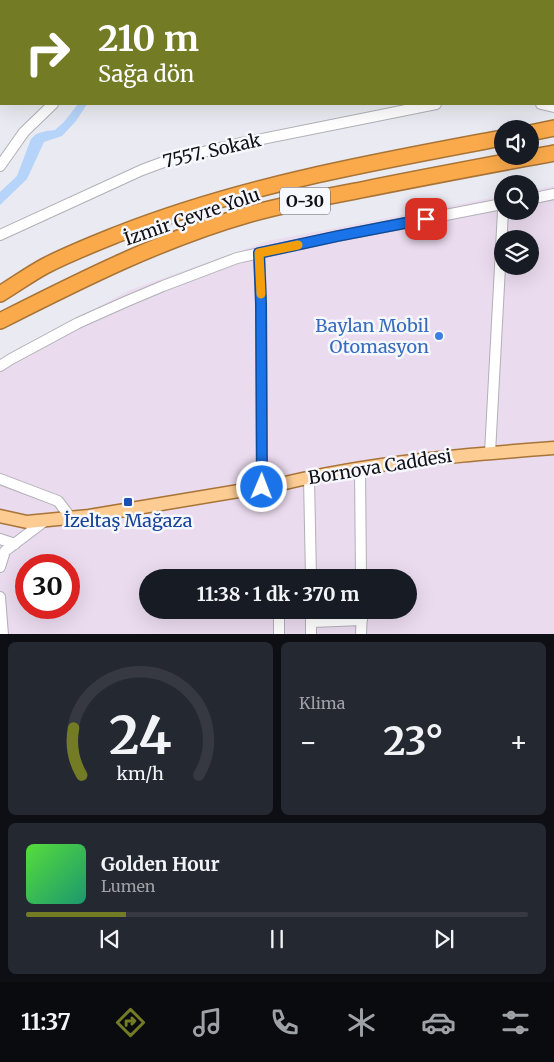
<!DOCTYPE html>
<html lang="tr">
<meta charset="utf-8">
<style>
:root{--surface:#171b24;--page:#242831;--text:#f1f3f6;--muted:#9ea1a6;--line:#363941;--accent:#747b25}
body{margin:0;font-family:Merriweather,serif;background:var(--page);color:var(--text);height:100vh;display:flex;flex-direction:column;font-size:19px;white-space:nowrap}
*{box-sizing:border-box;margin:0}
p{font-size:16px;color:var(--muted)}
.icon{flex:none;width:28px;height:28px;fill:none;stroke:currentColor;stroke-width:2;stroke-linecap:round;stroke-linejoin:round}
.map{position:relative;height:634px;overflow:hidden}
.details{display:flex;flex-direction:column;gap:8px;padding:8px;background:#0d0f14;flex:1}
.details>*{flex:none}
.guide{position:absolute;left:0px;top:0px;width:555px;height:105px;box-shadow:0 5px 20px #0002;background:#747b25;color:#fff;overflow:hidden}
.fabs{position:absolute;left:494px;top:120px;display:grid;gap:10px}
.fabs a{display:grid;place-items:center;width:45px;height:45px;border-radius:50%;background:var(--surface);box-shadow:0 5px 20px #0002;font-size:25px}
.speed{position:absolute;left:15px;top:554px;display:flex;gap:10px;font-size:25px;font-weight:700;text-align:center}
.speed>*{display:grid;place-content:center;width:65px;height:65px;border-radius:50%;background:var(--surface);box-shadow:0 5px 20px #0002;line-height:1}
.speed .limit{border:8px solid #d22;background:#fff;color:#111}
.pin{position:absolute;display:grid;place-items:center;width:42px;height:42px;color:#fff;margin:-21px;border-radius:10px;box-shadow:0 2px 8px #0006}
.me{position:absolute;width:55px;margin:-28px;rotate:1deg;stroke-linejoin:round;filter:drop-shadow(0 0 4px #0008)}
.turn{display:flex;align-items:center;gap:18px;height:105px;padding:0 15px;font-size:22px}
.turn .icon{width:65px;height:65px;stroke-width:2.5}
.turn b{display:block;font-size:35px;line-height:42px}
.big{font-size:38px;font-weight:700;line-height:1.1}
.details .widget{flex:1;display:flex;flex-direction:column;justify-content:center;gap:8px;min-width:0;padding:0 18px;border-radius:8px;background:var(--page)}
.details .dial{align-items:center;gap:0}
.dial svg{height:130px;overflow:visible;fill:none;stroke:var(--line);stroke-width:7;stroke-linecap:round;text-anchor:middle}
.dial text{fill:var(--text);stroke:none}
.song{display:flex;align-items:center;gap:15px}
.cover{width:60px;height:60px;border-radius:8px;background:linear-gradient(135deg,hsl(110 70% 55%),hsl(160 70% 35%))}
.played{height:5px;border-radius:2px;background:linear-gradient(90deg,var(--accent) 20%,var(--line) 20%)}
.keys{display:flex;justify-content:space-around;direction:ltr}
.heat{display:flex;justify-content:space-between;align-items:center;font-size:28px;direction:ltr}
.details .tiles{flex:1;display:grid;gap:8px;grid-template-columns:1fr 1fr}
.widget:last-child{grid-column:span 2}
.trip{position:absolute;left:139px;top:569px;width:278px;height:50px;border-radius:25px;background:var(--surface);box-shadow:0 5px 20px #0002;font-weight:700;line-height:50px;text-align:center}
.tabs{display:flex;height:80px;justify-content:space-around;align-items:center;background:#090b0e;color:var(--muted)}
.tabs .icon{width:35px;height:35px}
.tabs .on{color:var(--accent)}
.tabs b{font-size:22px;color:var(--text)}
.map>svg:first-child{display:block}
.industrial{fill:#eadbee;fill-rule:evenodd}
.water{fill:#b6d4fa}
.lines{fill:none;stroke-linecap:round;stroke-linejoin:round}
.minor-casing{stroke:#b0b0b7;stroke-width:12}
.major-casing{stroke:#a87437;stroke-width:15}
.highway-casing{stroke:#a87437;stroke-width:18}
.minor{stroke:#fff;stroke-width:10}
.major{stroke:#fccc93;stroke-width:12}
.highway{stroke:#faaa4b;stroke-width:15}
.route-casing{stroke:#114b97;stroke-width:12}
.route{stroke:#1a73e8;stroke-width:9}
.slow{stroke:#f59e0b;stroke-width:9}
.shop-dot{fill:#3f7fe0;stroke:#f7f7fe;stroke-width:2}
.transit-dot{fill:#1a4fb4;stroke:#f7f7fe;stroke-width:2}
.labels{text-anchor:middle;stroke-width:5;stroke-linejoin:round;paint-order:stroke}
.shield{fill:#f7f7fe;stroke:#55555a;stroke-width:1}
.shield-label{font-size:16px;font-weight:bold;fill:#101013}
.street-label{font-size:18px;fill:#101013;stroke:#f7f7fe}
.shop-label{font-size:18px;fill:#366cbe;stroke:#f7f7fe;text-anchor:end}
.transit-label{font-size:18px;fill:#164399;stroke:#f7f7fe}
</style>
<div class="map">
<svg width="554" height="635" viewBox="0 0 554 635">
<rect width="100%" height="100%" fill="#eaeaf2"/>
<path class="industrial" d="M465,0H554V101V1H465Z
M554,186V634L0,635V359L130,290L268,241L502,196V211H530V191ZM502,239H530V266H502ZM26,565H69V608H26ZM148,578H408V610H148Z"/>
<path class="water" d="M78,104H87L76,121L62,136L44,142L27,179L0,205V192L17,176L31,139L36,134L46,131L55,130L64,122Z"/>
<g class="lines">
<g class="minor-casing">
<path id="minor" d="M139,1V0
M0,10L1,11
M541,104L554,107
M0,166L24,132L53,104
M530,199L554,194
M0,235L142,170L169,160L237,144L436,104
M259,253L261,296L262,487
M0,366L11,359L78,323L125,302L163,286L237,258L338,236L502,204
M490,453L503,211
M360,468L361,578
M309,477L311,578
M0,479L58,501L71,518
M0,539L15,544
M0,567L5,551L46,520
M0,597L3,635
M312,622L362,620
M279,635V618
M311,635V610
M361,635L362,610"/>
</g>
<g class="major-casing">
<path id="major" d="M0,516L27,522L89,516L281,484C371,462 462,455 554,448"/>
</g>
<g class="highway-casing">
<path id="highway" d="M530,133L554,128
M0,294C15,285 30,274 45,266C70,253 96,243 121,233C244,185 374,162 502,138
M0,321C81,280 162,239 250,214C286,204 324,197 361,190C425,177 490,165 554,153"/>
</g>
<use href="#minor" class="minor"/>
<use href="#major" class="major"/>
<use href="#highway" class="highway"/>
</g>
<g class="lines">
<g class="route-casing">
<path id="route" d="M262,487L261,304L259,253L338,236L426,219"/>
</g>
<use href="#route" class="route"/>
<path class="slow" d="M261,294L259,253L298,245"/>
</g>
<circle class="shop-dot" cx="439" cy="336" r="5"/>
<rect class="transit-dot" x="123" y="497" width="10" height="10" rx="2.5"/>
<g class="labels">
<rect class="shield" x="280" y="187.5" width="50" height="27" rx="4"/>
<g class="shield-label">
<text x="305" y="207">O-30</text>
</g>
<g class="street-label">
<text transform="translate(212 151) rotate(-13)" y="6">7557. Sokak</text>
<text transform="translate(192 217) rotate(-19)" y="6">İzmir Çevre Yolu</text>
<text transform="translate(380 467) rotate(-9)" y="6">Bornova Caddesi</text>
</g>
<g class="shop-label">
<text x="429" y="332">Baylan Mobil<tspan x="429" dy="21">Otomasyon</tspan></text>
</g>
<g class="transit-label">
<text x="128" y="527">İzeltaş Mağaza</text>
</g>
</g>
</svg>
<div class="fabs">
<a><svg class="icon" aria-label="sound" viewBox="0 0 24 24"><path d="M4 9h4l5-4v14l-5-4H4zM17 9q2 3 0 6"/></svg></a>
<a><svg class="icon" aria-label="search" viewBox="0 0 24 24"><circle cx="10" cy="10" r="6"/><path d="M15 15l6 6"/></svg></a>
<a><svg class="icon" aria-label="layers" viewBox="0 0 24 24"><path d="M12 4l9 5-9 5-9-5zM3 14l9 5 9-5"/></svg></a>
</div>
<div class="speed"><div class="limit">30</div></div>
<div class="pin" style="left:426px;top:219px;background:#d93025"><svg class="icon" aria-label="arrive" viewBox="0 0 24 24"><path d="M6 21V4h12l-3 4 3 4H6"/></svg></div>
<svg class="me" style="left:262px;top:487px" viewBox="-20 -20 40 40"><circle r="17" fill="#1a73e8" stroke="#fff" stroke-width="3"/><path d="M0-11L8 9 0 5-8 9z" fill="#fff"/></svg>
<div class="trip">11:38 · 1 dk · 370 m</div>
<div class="guide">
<div class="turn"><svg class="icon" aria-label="right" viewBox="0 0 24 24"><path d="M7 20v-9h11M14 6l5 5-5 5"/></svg><div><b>210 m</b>Sağa dön</div></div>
</div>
</div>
<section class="details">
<div class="tiles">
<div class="widget dial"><svg viewBox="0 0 100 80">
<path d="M14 69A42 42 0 1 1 86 69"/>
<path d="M14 69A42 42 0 0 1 9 40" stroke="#747b25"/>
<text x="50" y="56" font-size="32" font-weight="700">24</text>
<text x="50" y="72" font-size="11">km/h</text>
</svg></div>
<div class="widget"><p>Klima</p>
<div class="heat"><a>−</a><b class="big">23°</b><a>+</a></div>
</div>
<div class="widget">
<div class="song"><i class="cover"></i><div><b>Golden Hour</b><p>Lumen</p></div></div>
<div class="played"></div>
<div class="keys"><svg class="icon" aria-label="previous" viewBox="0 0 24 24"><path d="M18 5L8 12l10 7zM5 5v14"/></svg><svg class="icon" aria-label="pause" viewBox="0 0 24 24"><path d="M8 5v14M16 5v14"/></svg><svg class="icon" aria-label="next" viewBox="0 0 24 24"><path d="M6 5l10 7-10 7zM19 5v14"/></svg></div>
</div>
</div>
</section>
<nav class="tabs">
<b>11:37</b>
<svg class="icon on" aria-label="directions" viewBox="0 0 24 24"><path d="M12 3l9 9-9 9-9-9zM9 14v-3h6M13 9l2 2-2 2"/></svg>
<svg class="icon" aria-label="music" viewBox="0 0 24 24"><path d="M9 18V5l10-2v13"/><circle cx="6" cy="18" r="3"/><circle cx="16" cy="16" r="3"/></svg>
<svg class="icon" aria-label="phone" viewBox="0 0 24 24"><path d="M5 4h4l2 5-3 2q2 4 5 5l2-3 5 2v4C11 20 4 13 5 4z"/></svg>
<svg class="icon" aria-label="climate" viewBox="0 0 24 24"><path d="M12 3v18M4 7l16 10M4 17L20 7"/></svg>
<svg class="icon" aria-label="car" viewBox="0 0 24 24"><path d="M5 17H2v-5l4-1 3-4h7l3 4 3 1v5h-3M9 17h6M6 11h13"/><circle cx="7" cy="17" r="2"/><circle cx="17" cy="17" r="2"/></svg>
<svg class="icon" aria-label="filters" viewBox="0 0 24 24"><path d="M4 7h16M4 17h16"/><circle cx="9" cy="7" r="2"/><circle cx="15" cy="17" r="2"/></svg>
</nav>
